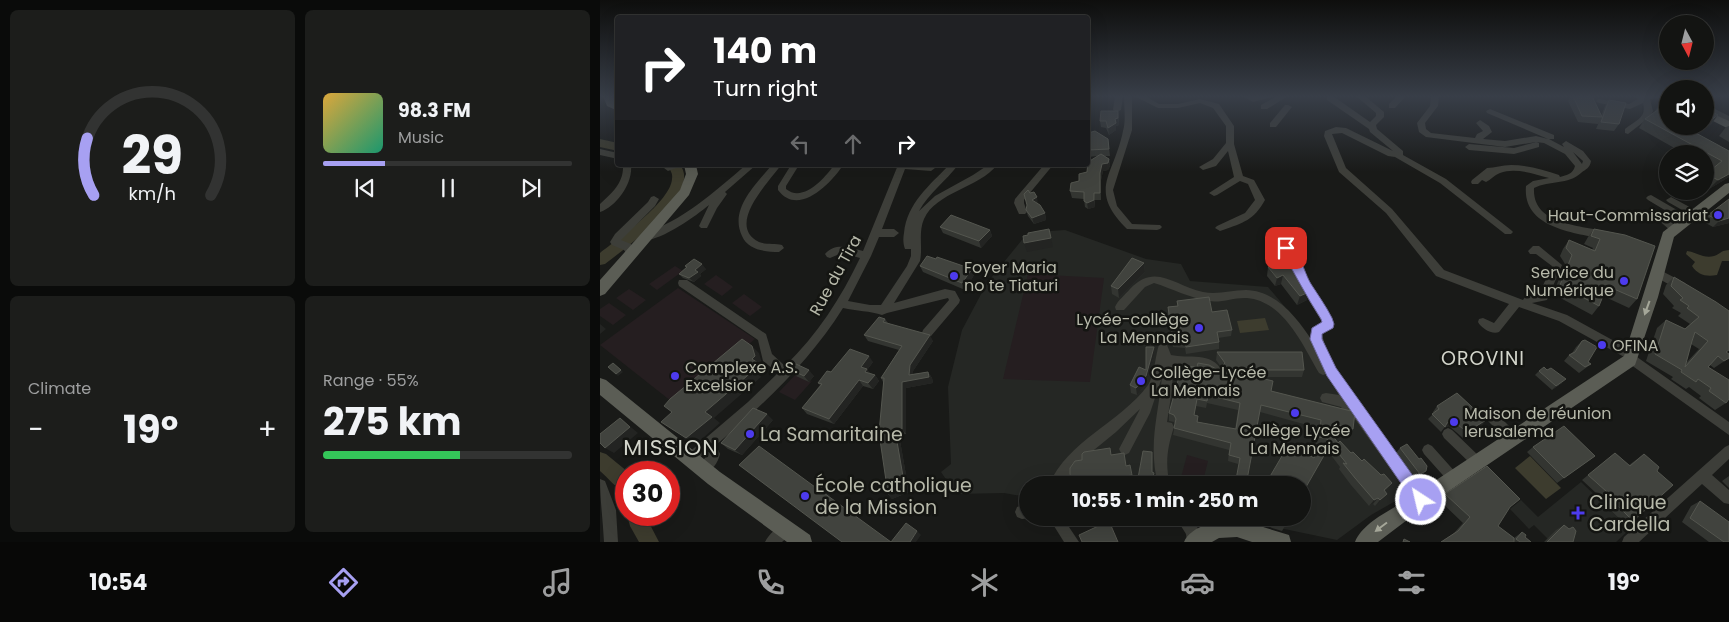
<!DOCTYPE html>
<meta charset="utf-8">
<style>
:root{--surface:#131412;--page:#1c1d1b;--text:#f1f3f6;--muted:#9d9e9f;--line:#323332;--accent:#a7a0f2}
body{margin:0;font-family:Poppins,sans-serif;background:var(--page);color:var(--text);height:100vh;display:flex;flex-direction:column;font-size:19px;white-space:nowrap}
*{box-sizing:border-box;margin:0}
p{font-size:16px;color:var(--muted)}
.icon{flex:none;width:28px;height:28px;fill:none;stroke:currentColor;stroke-width:2;stroke-linecap:round;stroke-linejoin:round}
.map{position:relative;flex:1;overflow:hidden}
.drawer{display:flex;flex-direction:column;gap:10px;padding:10px;background:#0a0b0a;width:600px}
.drawer>*{flex:none}
.top-card{position:absolute;left:15px;top:15px;width:475px;height:152px;border-radius:5px;box-shadow:0 5px 20px #0002,0 0 0 1px var(--line);background:#202124;color:#fff;overflow:hidden}
.needle{width:32px;rotate:173deg}
.tools{position:absolute;left:1059px;top:15px;display:grid;gap:10px}
.tools a{display:grid;place-items:center;width:55px;height:55px;border-radius:50%;background:var(--surface);box-shadow:0 5px 20px #0002,0 0 0 1px var(--line);font-size:25px}
.speed{position:absolute;left:15px;top:461px;display:flex;gap:10px;font-size:25px;font-weight:700;text-align:center}
.speed>*{display:grid;place-content:center;width:65px;height:65px;border-radius:50%;background:var(--surface);box-shadow:0 5px 20px #0002,0 0 0 1px var(--line);line-height:1}
.speed .limit{border:8px solid #d22;background:#fff;color:#111}
.pin{position:absolute;display:grid;place-items:center;width:42px;height:42px;color:#fff;margin:-21px;border-radius:10px;box-shadow:0 2px 8px #0006}
.me{position:absolute;width:55px;margin:-28px;rotate:325deg;stroke-linejoin:round;filter:drop-shadow(0 0 4px #0008)}
.turn{display:flex;align-items:center;gap:18px;height:105px;padding:0 15px;font-size:22px}
.turn .icon{width:65px;height:65px;stroke-width:2.5}
.turn b{display:block;font-size:35px;line-height:42px}
.lanes{display:flex;align-items:center;height:48px;padding:0 15px;background:#0003;justify-content:center;gap:25px;direction:ltr}
.lanes .off{opacity:.35}
.big{font-size:38px;font-weight:700;line-height:1.1}
.drawer .card{flex:1;display:flex;flex-direction:column;justify-content:center;gap:8px;min-width:0;padding:0 18px;border-radius:8px;background:var(--page)}
.drawer .dial{align-items:center;gap:0}
.dial svg{height:130px;overflow:visible;fill:none;stroke:var(--line);stroke-width:7;stroke-linecap:round;text-anchor:middle}
.dial text{fill:var(--text);stroke:none}
.song{display:flex;align-items:center;gap:15px}
.cover{width:60px;height:60px;border-radius:8px;background:linear-gradient(135deg,hsl(40 70% 55%),hsl(160 70% 35%))}
.played{height:5px;border-radius:2px;background:linear-gradient(90deg,var(--accent) 25%,var(--line) 25%)}
.keys{display:flex;justify-content:space-around;direction:ltr}
.heat{display:flex;justify-content:space-between;align-items:center;font-size:28px;direction:ltr}
.charge{height:8px;border-radius:4px;background:linear-gradient(90deg,#34c759 55%,var(--line) 0)}
.drawer .tiles{flex:1;display:grid;gap:10px;grid-template-columns:repeat(2,1fr)}
.trip{position:absolute;left:419px;top:476px;width:292px;height:50px;border-radius:25px;background:var(--surface);box-shadow:0 5px 20px #0002,0 0 0 1px var(--line);font-weight:700;line-height:50px;text-align:center}
.menu{display:flex;height:80px;justify-content:space-around;align-items:center;background:#080807;color:var(--muted)}
.menu .icon{width:35px;height:35px}
.menu .on{color:var(--accent)}
.menu b{font-size:22px;color:var(--text)}
main{display:flex;flex:1;min-height:0}
.map>svg:first-child{display:block}
.built{fill:#252724}
.green{fill:#251e20}
.water{fill:#3d3c2e}
.lines{fill:none;stroke-linecap:round;stroke-linejoin:round}
.river{fill:#3d3c2e;fill-rule:evenodd}
.minor{fill:#3d3e39;fill-rule:evenodd}
.major{fill:#5b5d55;fill-rule:evenodd}
.wall{fill:#333531;fill-rule:evenodd}
.shaded-wall{fill:#232422}
.building{fill:#41433e;stroke:#54564f;fill-rule:evenodd}
.oneway{fill:#a5a799}
.route{fill:#a7a0f2;stroke:#6d689d}
.poi-dot{fill:#4d3bee;stroke:#141512;stroke-width:2}
.labels{text-anchor:middle;stroke-width:5;stroke-linejoin:round;paint-order:stroke}
.poi-label{font-size:16px;fill:#b7b9aa;stroke:#141512;text-anchor:start}
.street-label{font-size:16px;fill:#b7b9aa;stroke:#141512}
.quarter-label{font-size:19px;letter-spacing:1px;fill:#d3d5cb;stroke:#141512}
.near-poi-label{font-size:19px;fill:#b7b9aa;stroke:#141512;text-anchor:start}
.near-quarter-label{font-size:22px;letter-spacing:1px;fill:#d3d5cb;stroke:#141512}
</style>
<main>
<section class="drawer">
<div class="tiles">
<div class="card dial"><svg viewBox="0 0 100 80">
<path d="M14 69A42 42 0 1 1 86 69"/>
<path d="M14 69A42 42 0 0 1 10 34" stroke="#a7a0f2"/>
<text x="50" y="56" font-size="32" font-weight="700">29</text>
<text x="50" y="72" font-size="11">km/h</text>
</svg></div>
<div class="card">
<div class="song"><i class="cover"></i><div><b>98.3 FM</b><p>Music</p></div></div>
<div class="played"></div>
<div class="keys"><svg class="icon" aria-label="previous" viewBox="0 0 24 24"><path d="M18 5L8 12l10 7zM5 5v14"/></svg><svg class="icon" aria-label="pause" viewBox="0 0 24 24"><path d="M8 5v14M16 5v14"/></svg><svg class="icon" aria-label="next" viewBox="0 0 24 24"><path d="M6 5l10 7-10 7zM19 5v14"/></svg></div>
</div>
<div class="card"><p>Climate</p>
<div class="heat"><a>−</a><b class="big">19°</b><a>+</a></div>
</div>
<div class="card"><p>Range · 55%</p><b class="big">275 km</b><div class="charge"></div></div>
</div>
</section>
<div class="map">
<svg width="1129" height="542" viewBox="0 0 1129 542">
<rect width="100%" height="100%" fill="#191a18"/>
<path class="built" d="M465,230L546,259L581,264L590,281L668,287L685,307L728,376L813,491L771,515L737,540L631,518H702V485H428L427,497L404,493L356,494L341,472L351,464L348,387L362,330L387,283L425,236L436,232Z
M981,482L1030,529L1016,542H963L948,539L934,525L929,529L910,509L921,500L938,517Z"/>
<path class="green" d="M75,266L83,271L57,290L49,284Z
M428,274L504,278L490,382L403,379Z
M116,275L133,287L122,296L104,284Z
M78,288L155,339L76,405L0,345Z
M29,289L46,300L33,310L16,298Z
M144,294L162,307L150,316L132,303Z
M9,303L26,315L13,325L0,316V309Z
M196,374L209,382L212,381L195,400L179,392Z
M587,455L608,461L602,485H579Z"/>
<path class="water" d="M1129,250V261H1122L1117,275C1106,277 1098,275 1092,266L1095,262L1086,254L1087,251C1096,252 1104,259 1114,256C1121,254 1119,251 1129,250Z
M665,318L669,330L640,333L637,321Z
M930,456L961,488L946,499L915,468Z"/>
<g class="lines">
<path class="river" d="M0,139L18,143V151L0,147Z
M67,165H80C103,193 24,249 5,264L0,265V253C18,239 71,201 72,179C73,173 70,170 67,165Z
M0,452L6,454L28,472H26V493C17,489 8,478 0,471Z
M27,515H45L59,542H39L30,526Z"/>
<path class="minor" d="M515,96H523L521,110L517,112L513,110Z
M524,96H532V130L513,190L517,206L532,224L560,225L562,227L560,229L557,230L527,229C487,189 514,176 523,131C526,121 524,108 524,96Z
M534,96H545L559,104H578L600,99L619,104L634,126V144L643,176L654,180L665,200C654,220 643,223 623,230L620,231L615,228L617,226L645,213L655,200L648,184L640,181L617,195L614,196L609,193L634,177L628,151L616,166L603,170L599,167L613,159L626,143V126L613,108L600,103L578,108H558Z
M642,96H676L653,102Z
M677,96H688L667,109H661V105Z
M727,96H733L770,122L776,116V113L756,96H765L784,112V117L776,125L777,129L803,151V155L846,179L911,230L913,232L911,234H905L840,183L795,157L788,156L742,133L732,134L746,168L792,209L844,270L923,300L925,297L939,294L952,266L936,254H930L928,251L933,246H939L962,265L947,300L932,303L967,315L1036,353L1037,357L1129,422V435L1027,362L1026,358L959,321L919,307L899,332C892,335 881,328 878,322L879,319L883,318L894,323L909,304L836,276L786,213L739,172L724,136L725,131L736,127L746,128L793,151L770,132L769,129L727,100Z
M797,96H803L804,98L795,108H789V104Z
M831,96H839L838,106L825,123L826,129L831,133L875,138L877,134L883,131L876,123L880,120L889,126L892,132L883,139L905,141L936,136L948,139L887,113L886,111L890,109L954,135V139H949L964,147L962,144L966,141L983,151L991,161C990,168 986,169 981,173C968,185 950,180 934,188C932,226 983,225 1008,232L1010,235L1008,238L1005,239C975,233 922,228 926,186L933,181L949,178C934,174 915,167 900,173C894,175 891,180 886,182L882,180L878,184H872L871,182L872,180L887,168C895,168 902,165 911,165C927,165 944,170 959,175L960,177C967,175 973,174 975,166L965,154L944,143L936,142L905,147L826,137L819,132L817,123L830,106ZM973,152L983,161L982,164Z
M1035,96H1065L1061,98L1050,99L1053,111L1051,116L1028,134L1025,133V129C1036,120 1047,118 1043,103L1030,109L999,103L995,101L999,99L1029,104L1038,99Z
M1105,104L1129,116V122L1105,109Z
M685,105H688L692,107L676,127H670V123Z
M936,142L939,143V147L914,154L869,150L865,147L869,144L914,148Z
M0,149L18,153V159L0,155Z
M23,165H31C33,183 17,206 0,212V204C12,193 24,183 23,165Z
M67,165H80L79,167L68,171L64,168Z
M146,165H156L125,192L127,194L117,208L107,228H101L99,226L109,205C96,216 58,243 42,240L40,237L42,234C83,221 114,192 146,165Z
M172,165H181C170,181 125,225 159,242C166,245 175,243 182,245L184,248L179,252C165,252 148,250 142,236C129,209 156,184 172,165Z
M191,165H199L186,186V189C203,203 225,178 234,165H243C231,184 198,217 178,190V186Z
M298,165H331L335,168L331,171L305,169L282,229H294L299,233L294,237H279L271,256L248,301L270,305H281L307,266L311,256V249H305C303,244 303,238 304,233C307,203 330,185 349,165H358C346,181 329,193 319,211L335,196L373,175L388,165H397C379,188 336,192 324,219C318,233 323,247 320,261L294,303L345,289L355,291L360,300L359,303L331,336L327,338L323,336L322,333L323,330L349,300L348,298L287,313L282,315C271,311 256,311 243,308C210,361 164,404 116,445L120,454C118,463 112,471 104,474L100,472L98,468L107,455V452L91,464L87,462L85,458L87,454L148,402L178,373L163,361L158,340L79,286L78,283L79,280H87L166,334L172,354L185,366C217,335 241,298 260,258L242,253L230,258L227,257L225,254C236,242 249,248 263,251Z
M444,165H453L424,200V203L427,212L425,214H419L414,203L415,199Z
M1051,195L1089,217L1091,219L1089,221H1083L1048,200L1046,198L1048,196Z
M54,196L59,199L55,206L21,240L31,244L36,253L34,256H28L24,250L12,245L10,242L15,234L48,202L51,197Z
M1071,197L1097,211L1099,213L1097,215H1091L1068,202L1066,200Z
M1059,213L1077,227L1079,229L1077,231H1071L1056,218L1054,216L1056,214Z
M686,244C698,249 704,274 710,284C717,296 725,306 731,318L733,324L732,327L722,334C727,359 742,381 757,402C779,434 803,464 826,495L827,500L826,505L821,506L816,505L752,415L746,414L741,407L722,402L720,398L722,394L726,393L739,395L726,374L723,375L719,373C703,346 684,301 647,298C635,297 622,303 609,301C590,298 573,289 554,283L545,287L524,310H516L515,307C518,300 525,295 530,289C555,262 575,286 603,292C618,295 631,290 646,290C677,291 697,318 713,342C710,329 711,329 722,322L700,286L692,266L681,248Z
M1058,269L1085,283L1086,286L1085,289H1077L1054,276L1053,273L1054,270Z
M563,343L567,345L571,355C588,359 612,351 622,371L620,374L616,376L603,367L573,366L572,390L567,422L572,423L574,427C567,448 565,464 570,485H558C548,444 558,417 562,377L550,413L529,453L525,455L521,453L519,449L540,409L516,432L478,463L462,485H449C467,441 520,423 548,385C554,376 555,359 558,348L559,345Z
M891,411L895,412L918,435L920,439L918,443L914,445L910,443L887,420L885,416L887,412Z
M848,428L852,430L881,458L883,462L881,466L877,468L873,466L844,438L842,434L844,430Z
M828,444L832,446L857,474L859,478L857,482L853,484L849,482L824,454L822,450L824,446Z
M1129,445V459L1112,475L1129,490V504L1124,503L1102,484L1039,542H1022L1024,537L1125,447Z
M0,479L5,481L16,510L18,542H4C3,521 0,500 0,479Z
M422,505H428V518H431L422,519L417,517L415,512L417,507Z
M449,518H463L479,542H464Z
M576,518H591L597,526L601,542H587L586,534Z
M185,523L190,525L192,530L190,535L182,542H165C169,534 177,527 185,523Z"/>
<path class="major" d="M3,96H14L18,103V111L7,106Z
M1105,110L1129,121V129L1105,117Z
M84,165H96L98,174L89,195L5,294L0,296V280L80,190L86,174Z
M1129,183V193L1074,237L1058,297L1035,365L815,514L778,542H755C762,524 787,512 803,502L1024,356L1063,232L1125,184Z
M0,378L6,380L120,472L210,535L212,542H187L108,484L0,395Z
M637,519L689,535L691,542H652L637,537L619,538L612,542H584C591,525 620,520 637,519Z"/>
</g>
<path class="wall" d="M971,96H992L1001,116L1005,106L1009,100L1019,124L1014,131L996,129L999,122L998,124L978,122L968,101Z
M1061,102L1068,126L1129,151V177L1109,189L1105,187V175L1112,169L1105,165V154H1085L1039,128L1045,119L1054,112Z
M1105,108L1118,115L1111,124L1104,129L1099,126H1105Z
M519,118V125L516,126V130L509,135L506,128L501,127L500,121Z
M1129,126V142L1119,136L1126,127Z
M488,133L508,139L510,156H504L509,159L510,166L508,170L503,171L501,180V200H495V207L488,209L485,207L484,199L472,198L470,191L487,172L497,156L488,157Z
M438,204L445,213L446,220L434,224L428,216L426,210Z
M1108,215L1129,223L1113,227L1102,221Z
M340,227L390,230L392,236L381,248L343,233Z
M994,229L1037,299L1029,308L1003,296L999,306L992,315L953,294L965,264L960,256L963,249L969,240L992,250L993,248L984,244L988,237Z
M336,259L374,275L365,290L323,272L320,266Z
M689,261L709,292L707,300L697,305L681,284L675,286L667,276L668,267Z
M544,263L545,272L519,298L512,294L511,286Z
M85,266L106,269L100,274L101,276L94,282L83,278L79,274L87,268Z
M1074,277L1126,352L1129,358L1114,368L1110,365L1108,367L1126,403L1115,410L1099,398L1101,396L1089,387L1086,389L1071,379L1073,377L1046,361L1057,328L1066,320L1085,329L1090,324L1078,316L1081,313L1072,308L1074,306L1063,294L1066,285ZM1091,344L1099,349L1086,363Z
M577,301L612,312L632,330L631,336L618,338L619,342V349L586,354L585,348L573,347L568,314V307L577,306Z
M285,319L288,323L333,341L313,371V374L328,372L332,378L333,383L306,388V434L299,435L309,492L292,499L288,494L283,382L281,378L299,350L268,341L264,335Z
M982,341L988,362L991,364L979,373L964,361L969,355L972,353L976,347Z
M617,352L704,370L702,377H658L671,391L753,429L750,436L733,432V436L738,443L792,483L785,491L782,500L775,506L773,504L769,506L751,485L739,469L740,467L724,446L716,444L718,428L660,412L638,464L628,461L629,450L573,435L575,424L574,422L569,421V413L597,367L618,370L621,367L616,360ZM607,403L638,410L635,429L598,422V416L594,415L596,406L606,408Z
M554,355L546,384L537,395L531,393L530,385L546,370Z
M273,362L267,370L270,373L275,375L279,381L273,389L263,386L234,424L207,414L202,408L220,385L218,383L231,372Z
M191,370L214,376L209,382L196,376Z
M939,371L962,383L952,390L935,375Z
M837,406L886,420L881,426L863,438L849,426L844,428L841,432L828,419L834,413L833,412Z
M173,420L142,455L128,449L121,443Z
M933,447L995,456L957,483L927,452Z
M800,448L826,471L821,476L816,479L796,453Z
M1015,453L1029,465L1044,454L1057,471L1033,521L1026,525L1007,507L1009,505L982,480Z
M512,455L526,466L530,465L532,481L507,485H471L470,468Z
M552,472L554,473L555,479L553,485H539L538,478Z
M1129,476V488L1122,481Z
M845,494L909,508L898,526L914,538L922,532L925,537L931,542H841L854,533L863,523L839,500Z
M1100,501L1129,542H1109L1082,522L1091,506Z
M638,518H648L646,520Z
M653,518H690L682,531L672,528Z
M964,525L973,542H944L956,530Z"/>
<path class="shaded-wall" d="M518,111L519,125L516,126L515,119Z
M1118,115L1111,124L1104,129L1111,120Z
M516,123V130L509,135L508,128Z
M509,159L510,166L508,170L503,171L501,180V200L500,173L502,164Z
M1129,174V177L1109,189L1118,180Z
M494,193L495,207L488,209L487,203Z
M437,197L438,204L432,200Z
M445,213L446,220L434,224L432,218Z
M1129,218V223L1113,227L1119,221Z
M390,230L392,236L381,248L379,241Z
M451,238L453,247L427,252L424,243Z
M544,263L545,272L519,298L518,289Z
M102,264L106,269L100,274L101,276L94,282L89,278L95,270Z
M372,269L374,275L365,290L362,283Z
M683,275L681,284L675,286L677,278Z
M709,292L707,300L697,305L700,296Z
M0,324L6,329L0,334Z
M330,335L333,341L313,371V380L328,372L332,378L333,383L306,388V434L302,429V382L309,375L310,365Z
M152,346L159,353L162,363L160,365L165,370L159,374L161,377L114,418L120,423L95,445L86,438L105,412L151,368Z
M554,347V355L546,384L537,395L536,388L546,376Z
M269,356L273,362L267,370L271,375L270,377L261,367Z
M16,365L23,372L18,376L16,374Z
M209,370L214,376L209,382L204,376Z
M275,375L279,381L273,389L268,383Z
M966,379L962,383L952,390L956,386Z
M259,380L263,386L234,424L229,419Z
M167,414L173,420L142,455L135,450Z
M20,418L38,433L14,453L5,448Z
M886,420L881,426L863,438L867,432Z
M853,421L849,426L844,428L847,423Z
M295,430L299,435L309,492L292,499L288,494Z
M826,471L821,476L816,479L820,474Z
M554,473L555,479L553,485L552,480Z
M226,491L230,495L229,497L224,493Z
M787,494L782,500L775,506L780,500Z
M778,498L773,504L769,506L774,500Z
M317,531L321,535L316,542H310Z"/>
<path class="building" d="M973,96H992L1002,117L982,116Z
M1068,98V115L1065,116L1068,118V126H1083L1129,151V174L1118,180L1106,174L1122,161L1045,119L1059,109L1061,102Z
M1009,100L1026,103L1019,124L1001,122Z
M1105,108L1118,115L1111,120L1105,117Z
M501,111H518V118L515,119L516,123L508,128L506,121H500Z
M495,131L508,139L509,149L488,150V133Z
M501,154L509,159L508,163L502,164L500,173V193H494V200L487,203L484,201V192L470,191L471,183L479,181V174L487,172L488,162Z
M428,190L430,193L434,192L437,197L432,200L440,205L445,213L432,218L426,210L427,205L424,194Z
M1129,199V218L1119,221L1108,215Z
M351,215L390,230L379,241L340,227Z
M449,229L451,238L424,243L423,236L428,235V233Z
M994,229L1025,235L1055,246L1037,299L1007,286L999,306L960,285L972,255L966,248L969,240L995,251L1000,239L991,236Z
M327,256L336,259L337,257L372,269L362,283L320,266Z
M532,258L544,263L518,289L511,286Z
M94,259L102,264L95,270L98,272L89,278L79,274L87,267L85,266Z
M689,261L697,268L709,292L700,296L683,275L677,278L668,267Z
M1074,277L1116,302L1129,311V350L1126,352L1129,354V358L1124,361L1118,356L1108,367L1129,380V399L1126,403L1109,391L1111,388L1098,379L1096,382L1081,372L1082,370L1055,354L1066,320L1085,329L1099,317L1087,308L1089,306L1080,300L1083,298L1071,286ZM1095,332L1108,341L1085,367L1092,341Z
M609,297L612,312L627,310L632,330L617,332L619,342L586,347L585,341H573L568,307L578,306L577,301Z
M279,317L285,319L283,322L330,335L310,365L309,375L328,372L329,377L302,382V429L295,430L305,488L288,494L279,433L284,378H281L302,346L264,335Z
M142,339L152,346L155,356L152,359L158,363L151,368L154,370L105,412L112,417L86,438L61,422L72,412L64,406L70,399Z
M985,340L997,347L988,362L991,364L985,367L969,355L975,352L982,341Z
M546,347H554L546,376L536,388L530,385L539,367L546,370Z
M250,349L269,356L261,367L267,369L265,372L275,375L268,383L259,380L229,419L202,408L222,384L218,383L227,371L231,372Z
M617,352H702L704,370H636V372L673,381L671,391L755,412L753,429L734,424L733,436L738,443L740,441L751,453L753,452L762,461L764,459L781,475L784,474L792,483L784,490L787,494L780,500L778,498L774,500L755,478L743,463L747,464L727,439L719,437L721,420L661,405L646,485H635L640,458L629,455L631,443L574,428L576,419L574,415L569,413L582,366L597,367L598,363L609,365L618,370L625,363ZM608,395L640,403L636,429L597,422L598,416L594,415L597,399L607,401Z
M13,363L21,370L16,374L8,367Z
M196,364L209,370L204,376L191,370Z
M944,367L947,370L951,368L966,379L956,386L939,371Z
M857,393L886,420L867,432L853,421L847,423L845,427L832,414L839,409L837,406Z
M153,408L167,414L135,450L121,443Z
M20,418L30,427L5,448L0,443V434Z
M964,426L995,456L964,478L933,447Z
M689,444L714,458L719,449L726,452L702,494V485H665Z
M807,444L819,459L821,458L827,466L826,471L820,474L800,448Z
M159,446L215,487L218,485L226,491L224,493L291,542L306,523L317,531L310,542H242L139,465Z
M510,448L511,455L524,453L526,466L530,465L532,475L470,484V468L475,461L482,460V454L484,452Z
M543,451L552,452V472L554,473L552,480L538,478Z
M1015,453L1030,466L1044,454L1059,467L1057,471L1073,485L1033,521L1014,502L1016,500L988,475Z
M887,466L920,499L910,507L898,526L914,538V542H841L858,531L870,517L845,494Z
M1100,501L1129,522V542H1124L1090,518Z
M666,518H690L685,525L675,522Z
M509,521L518,542H482L479,535Z
M964,525L969,529L973,527L976,531L973,542H947Z
M922,532L926,535L925,537L931,542H920L916,539Z
M804,539L810,542H803Z"/>
<defs><path id="oneway-solid" d="M-6-.8H1V-3.2L6.5 0L1 3.2V.8H-6Z" transform="scale(1.25)"/></defs>
<g class="oneway">
<use href="#oneway-solid" transform="translate(1047 308) rotate(110)"/>
<use href="#oneway-solid" transform="translate(781 527) rotate(143)"/>
</g>
<linearGradient id="sky" x2="0" y2="1"><stop stop-color="#0e0e0d"/><stop offset="0.56" stop-color="#383e48"/><stop offset="1" stop-color="#383e48" stop-opacity="0"/></linearGradient>
<rect width="1129" height="172" fill="url(#sky)"/>
<path class="route" d="M686,243C699,247 704,273 711,284C718,295 726,306 732,318L734,324L733,328L722,334V339L736,368L826,494L828,500L826,505L821,507L816,505L727,376L710,339L712,328L722,322L721,319C706,296 694,272 680,248Z"/>
<g class="poi-dot">
<circle cx="1118" cy="215" r="5"/>
<circle cx="354" cy="276" r="5"/>
<circle cx="1024" cy="281" r="5"/>
<circle cx="599" cy="328" r="5"/>
<circle cx="1002" cy="345" r="5"/>
<circle cx="75" cy="376" r="5"/>
<circle cx="541" cy="381" r="5"/>
<circle cx="695" cy="413" r="5"/>
<circle cx="854" cy="422" r="5"/>
<circle cx="150" cy="434" r="5"/>
<circle cx="205" cy="496" r="5"/>
<path d="M975.5 505.5h5v5h5v5h-5v5h-5v-5h-5v-5h5z"/>
</g>
<g class="labels">
<g class="poi-label">
<text x="1108" y="221" text-anchor="end">Haut-Commissariat</text>
<text x="364" y="273">Foyer Maria<tspan x="364" dy="18">no te Tiaturi</tspan></text>
<text x="1014" y="278" text-anchor="end">Service du<tspan x="1014" dy="18">Numérique</tspan></text>
<text x="589" y="325" text-anchor="end">Lycée-collège<tspan x="589" dy="18">La Mennais</tspan></text>
<text x="1012" y="351">OFINA</text>
<text x="85" y="373">Complexe A.S.<tspan x="85" dy="18">Excelsior</tspan></text>
<text x="551" y="378">Collège-Lycée<tspan x="551" dy="18">La Mennais</tspan></text>
<text x="864" y="419">Maison de réunion<tspan x="864" dy="18">Ierusalema</tspan></text>
<text x="695" y="436" text-anchor="middle">Collège Lycée<tspan x="695" dy="18">La Mennais</tspan></text>
</g>
<g class="street-label">
<text transform="translate(235 275) rotate(-61)" y="6">Rue du Tira</text>
</g>
<g class="quarter-label">
<text x="883" y="365">OROVINI</text>
</g>
<g class="near-poi-label">
<text x="160" y="441">La Samaritaine</text>
<text x="215" y="492">École catholique<tspan x="215" dy="22">de la Mission</tspan></text>
<text x="989" y="509">Clinique<tspan x="989" dy="22">Cardella</tspan></text>
</g>
<g class="near-quarter-label">
<text x="71" y="455">MISSION</text>
</g>
</g>
</svg>
<div class="tools">
<a><svg class="needle" viewBox="-14 -14 28 28"><path d="M0-13l5 13h-10z" fill="#e53935"/><path d="M0 13l5-13h-10z" fill="#9d9e9f"/></svg></a>
<a><svg class="icon" aria-label="sound" viewBox="0 0 24 24"><path d="M4 9h4l5-4v14l-5-4H4zM17 9q2 3 0 6"/></svg></a>
<a><svg class="icon" aria-label="layers" viewBox="0 0 24 24"><path d="M12 4l9 5-9 5-9-5zM3 14l9 5 9-5"/></svg></a>
</div>
<div class="speed"><div class="limit">30</div></div>
<div class="pin" style="left:686px;top:248px;background:#d93025"><svg class="icon" aria-label="arrive" viewBox="0 0 24 24"><path d="M6 21V4h12l-3 4 3 4H6"/></svg></div>
<svg class="me" style="left:821px;top:500px" viewBox="-20 -20 40 40"><circle r="17" fill="#a7a0f2" stroke="#fff" stroke-width="3"/><path d="M0-11L8 9 0 5-8 9z" fill="#fff"/></svg>
<div class="trip">10:55 · 1 min · 250 m</div>
<div class="top-card">
<div class="turn"><svg class="icon" aria-label="right" viewBox="0 0 24 24"><path d="M7 20v-9h11M14 6l5 5-5 5"/></svg><div><b>140 m</b>Turn right</div></div>
<div class="lanes"><svg class="icon off" aria-label="left" viewBox="0 0 24 24"><path d="M17 20v-9H6M10 6l-5 5 5 5"/></svg><svg class="icon off" aria-label="ahead" viewBox="0 0 24 24"><path d="M12 20V5M6 11l6-6 6 6"/></svg><svg class="icon" aria-label="right" viewBox="0 0 24 24"><path d="M7 20v-9h11M14 6l5 5-5 5"/></svg></div>
</div>
</div>
</main>
<nav class="menu">
<b>10:54</b>
<svg class="icon on" aria-label="directions" viewBox="0 0 24 24"><path d="M12 3l9 9-9 9-9-9zM9 14v-3h6M13 9l2 2-2 2"/></svg>
<svg class="icon" aria-label="music" viewBox="0 0 24 24"><path d="M9 18V5l10-2v13"/><circle cx="6" cy="18" r="3"/><circle cx="16" cy="16" r="3"/></svg>
<svg class="icon" aria-label="phone" viewBox="0 0 24 24"><path d="M5 4h4l2 5-3 2q2 4 5 5l2-3 5 2v4C11 20 4 13 5 4z"/></svg>
<svg class="icon" aria-label="climate" viewBox="0 0 24 24"><path d="M12 3v18M4 7l16 10M4 17L20 7"/></svg>
<svg class="icon" aria-label="car" viewBox="0 0 24 24"><path d="M5 17H2v-5l4-1 3-4h7l3 4 3 1v5h-3M9 17h6M6 11h13"/><circle cx="7" cy="17" r="2"/><circle cx="17" cy="17" r="2"/></svg>
<svg class="icon" aria-label="filters" viewBox="0 0 24 24"><path d="M4 7h16M4 17h16"/><circle cx="9" cy="7" r="2"/><circle cx="15" cy="17" r="2"/></svg>
<b>19°</b>
</nav>
